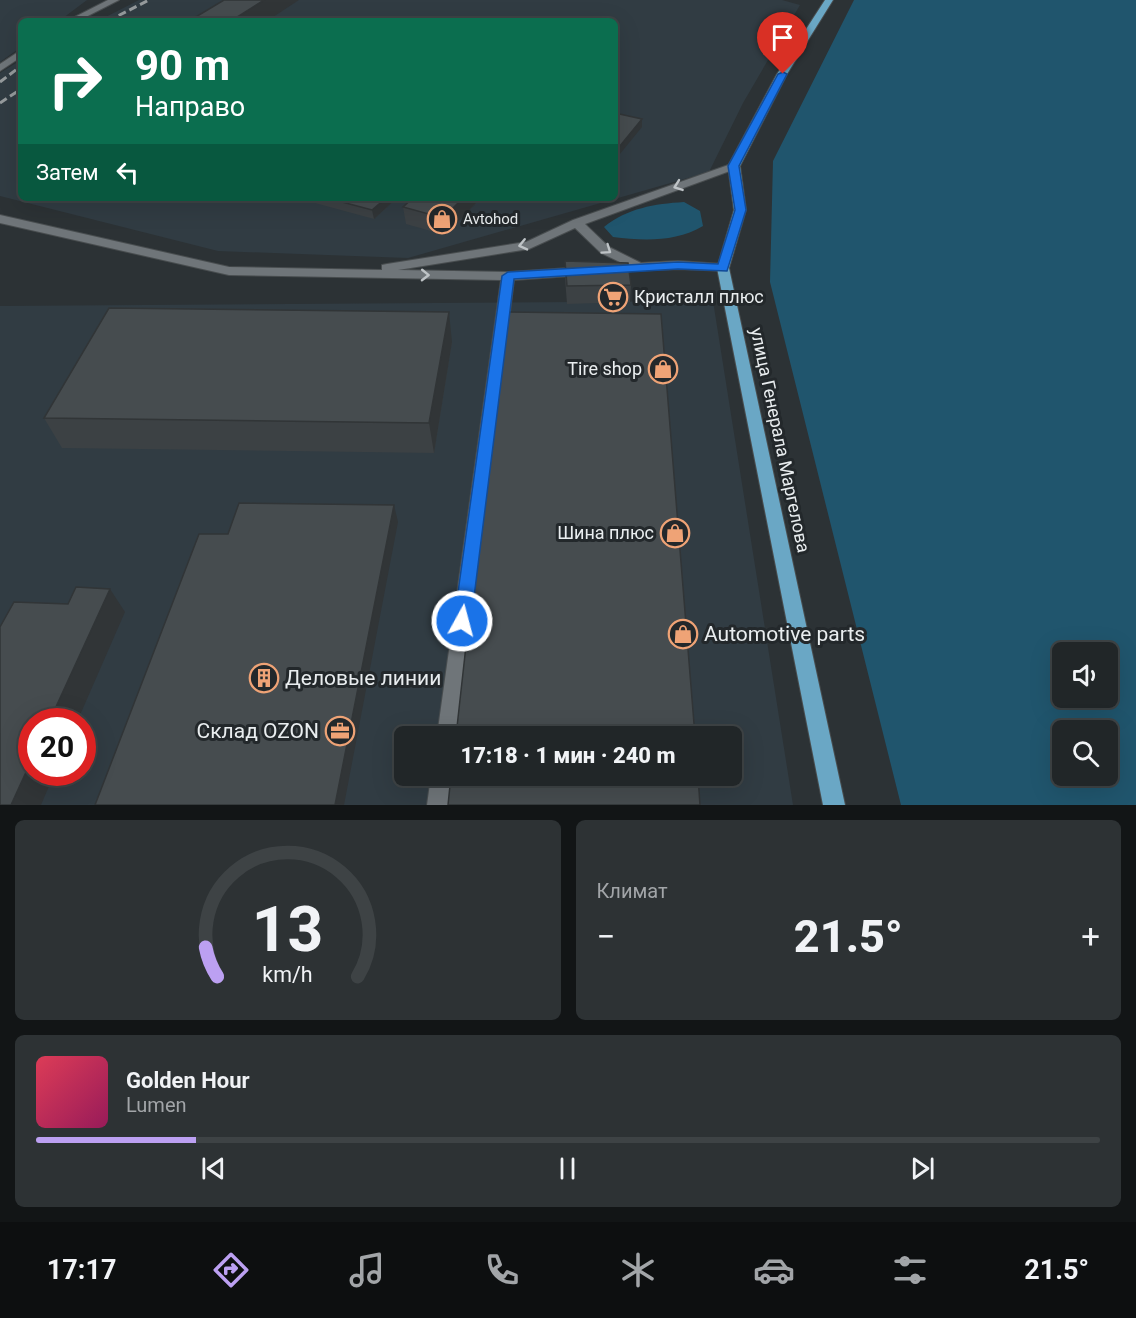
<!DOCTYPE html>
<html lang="ru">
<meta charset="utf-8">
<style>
:root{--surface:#212628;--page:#2d3234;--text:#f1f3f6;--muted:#a2a5a8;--line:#3e4345;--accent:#bca0f2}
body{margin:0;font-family:Roboto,sans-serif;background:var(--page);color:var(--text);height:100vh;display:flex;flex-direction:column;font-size:22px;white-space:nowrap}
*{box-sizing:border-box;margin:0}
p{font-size:20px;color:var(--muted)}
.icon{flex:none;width:33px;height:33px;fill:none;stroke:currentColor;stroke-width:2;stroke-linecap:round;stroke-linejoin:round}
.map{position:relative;height:805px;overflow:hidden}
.details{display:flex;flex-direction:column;gap:15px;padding:15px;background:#121516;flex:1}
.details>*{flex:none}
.top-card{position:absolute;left:18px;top:18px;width:600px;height:183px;border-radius:9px;box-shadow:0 6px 24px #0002,0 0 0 2px var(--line);background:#0b6e4f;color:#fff;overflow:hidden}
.controls{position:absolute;left:1052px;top:642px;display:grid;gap:12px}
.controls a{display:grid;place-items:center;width:66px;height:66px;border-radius:9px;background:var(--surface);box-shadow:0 6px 24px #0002,0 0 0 2px var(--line);font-size:30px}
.speed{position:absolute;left:18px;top:708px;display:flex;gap:12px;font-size:30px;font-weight:700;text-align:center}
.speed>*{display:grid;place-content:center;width:78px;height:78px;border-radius:50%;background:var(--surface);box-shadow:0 6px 24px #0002,0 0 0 2px var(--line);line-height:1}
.speed .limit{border:9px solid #d22;background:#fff;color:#111}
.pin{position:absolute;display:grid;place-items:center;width:51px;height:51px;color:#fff;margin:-62px -26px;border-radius:50% 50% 50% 0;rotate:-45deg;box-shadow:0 0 6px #0007}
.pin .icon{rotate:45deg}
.me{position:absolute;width:66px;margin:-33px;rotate:7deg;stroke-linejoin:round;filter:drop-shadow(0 0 4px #0008)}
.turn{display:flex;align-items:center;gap:21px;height:126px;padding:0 18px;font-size:27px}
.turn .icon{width:78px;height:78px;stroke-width:2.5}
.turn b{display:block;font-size:42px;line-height:51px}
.then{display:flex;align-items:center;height:57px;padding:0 18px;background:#0003;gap:12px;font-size:22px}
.big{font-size:45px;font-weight:800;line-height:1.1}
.details .tile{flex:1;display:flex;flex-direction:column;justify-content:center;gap:9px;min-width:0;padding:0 21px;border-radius:9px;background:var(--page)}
.details .dial{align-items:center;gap:0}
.dial svg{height:156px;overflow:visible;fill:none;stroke:var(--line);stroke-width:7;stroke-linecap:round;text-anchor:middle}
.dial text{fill:var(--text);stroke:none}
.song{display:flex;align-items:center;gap:18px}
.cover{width:72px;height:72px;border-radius:9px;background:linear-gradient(135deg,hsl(350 70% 55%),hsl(330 70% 35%))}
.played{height:6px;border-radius:3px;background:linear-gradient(90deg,var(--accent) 15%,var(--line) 15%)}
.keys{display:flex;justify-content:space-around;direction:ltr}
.heat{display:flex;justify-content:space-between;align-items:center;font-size:33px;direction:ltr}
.details .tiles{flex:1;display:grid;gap:15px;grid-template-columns:1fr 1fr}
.tile:last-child{grid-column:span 2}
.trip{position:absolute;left:394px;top:726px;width:348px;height:60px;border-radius:9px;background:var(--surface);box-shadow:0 6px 24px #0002,0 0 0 2px var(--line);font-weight:800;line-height:60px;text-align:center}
.tab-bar{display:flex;height:96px;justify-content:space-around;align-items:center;background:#0d0f10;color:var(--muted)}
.tab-bar .icon{width:42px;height:42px}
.tab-bar .on{color:var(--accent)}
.tab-bar b{font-size:27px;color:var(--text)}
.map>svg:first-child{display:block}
.built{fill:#313c43;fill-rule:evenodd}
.green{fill:#20556d;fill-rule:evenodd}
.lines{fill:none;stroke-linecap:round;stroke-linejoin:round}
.minor-casing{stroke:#484d4f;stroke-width:2}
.major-casing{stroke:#484d4f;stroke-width:2}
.minor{fill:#6f7579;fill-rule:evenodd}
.major{fill:#6aa7c5;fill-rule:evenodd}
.rail{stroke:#969b9d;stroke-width:3;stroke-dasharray:8 4;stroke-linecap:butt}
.wall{fill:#3c4144}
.shaded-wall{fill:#313537}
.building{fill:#464c4f;stroke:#313537;stroke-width:1.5}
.oneway{stroke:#bec3c6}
.route{fill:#1a73e8;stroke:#114b97;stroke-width:1.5}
.labels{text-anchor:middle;stroke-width:6;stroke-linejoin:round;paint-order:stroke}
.far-poi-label{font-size:15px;fill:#e9edef;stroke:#23282b;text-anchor:start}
.poi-label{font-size:18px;fill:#e9edef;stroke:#23282b;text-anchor:end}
.street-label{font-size:18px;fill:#e9edef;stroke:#23282b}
.near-poi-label{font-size:21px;fill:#e9edef;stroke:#23282b;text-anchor:start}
</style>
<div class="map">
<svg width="1136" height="805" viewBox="0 0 1136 805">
<rect width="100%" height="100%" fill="#2c3235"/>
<path class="built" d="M0,0H87L59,21H21V47L0,62Z
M139,0H782L800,5L743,103L709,172L408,258L218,251L0,196V73L21,60V198H615V21H98Z
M713,301L793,805H0V306ZM32,722H82V772H32ZM405,736H732V776H405Z"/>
<path class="green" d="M854,0H1136V805H901L770,282L773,161ZM1062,652H1107V698H1062ZM1062,730H1107V776H1062Z
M684,202L700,211L703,226C676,242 644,241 613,237L604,227C628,208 654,204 684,202Z"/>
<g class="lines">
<g class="minor-casing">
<path id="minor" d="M108,0H119L78,21H67Z
M21,50V57L0,71V64Z
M734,163L740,166L738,168L585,224L609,247L641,263L678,261L723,264L729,268L728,271L678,269L604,272V266L624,264L601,253L575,228L529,249L398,270L508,272L585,267L591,271L585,275L514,280L457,736H437L501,280L229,275L0,223V215L229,267L382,270V265L387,264L526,242L573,220Z
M431,776H452L449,805H427Z"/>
</g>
<g class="major-casing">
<path id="major" d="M825,0H833L787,74L740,166L746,210L729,268L845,805H823L717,268L734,210L728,166L777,74Z"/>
</g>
<use href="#minor" class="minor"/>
<use href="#major" class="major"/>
<path class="rail" d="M108,21L149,0
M0,82L21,66
M0,103L21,89"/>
</g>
<path class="wall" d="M314,198H397L374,219L315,203Z
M413,198H478V201L445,235L406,224L403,207Z
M565,261L631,285L630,302L567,304L565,278Z
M452,342L434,453L62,448L44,418Z"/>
<path class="shaded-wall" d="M264,0H299L267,21H231Z
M642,119V127L615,160V152Z
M386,198H397L374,219L372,210Z
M463,198H478V201L445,235L443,218Z
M449,312L452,342L434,453L429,423Z
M394,505L398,522L344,805H335Z
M110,589L125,612L77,722H49Z
M32,759V772H55L41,805H11Z"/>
<path class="building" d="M224,0H264L231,21H189Z
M615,113L642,119L615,152Z
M327,198H386L372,210Z
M413,198H463L443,218L403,207Z
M565,261L628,263L631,285L567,286Z
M109,308L449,312L429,423L44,418Z
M503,312L661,314L695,736H456Z
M239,503L394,505L335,805H95L199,534H228Z
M76,587L110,589L49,722H32V759L11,805H0V627L14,602L68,604Z
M451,776H698L700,805H448Z"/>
<defs><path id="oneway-chevron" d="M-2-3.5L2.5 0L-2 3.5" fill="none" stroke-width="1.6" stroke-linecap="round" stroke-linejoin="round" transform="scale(1.5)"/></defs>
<g class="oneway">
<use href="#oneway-chevron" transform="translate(678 186) rotate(160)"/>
<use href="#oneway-chevron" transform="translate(523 245) rotate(167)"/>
<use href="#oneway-chevron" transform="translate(607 250) rotate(35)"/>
<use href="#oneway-chevron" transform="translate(425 275) rotate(1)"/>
</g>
<path class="route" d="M783,72L787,74L739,166L746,210L727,271L678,269L514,279L471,621L468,627L462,629L456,627L454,621L502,276L508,272L678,262L718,264L735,210L728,166L778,74Z"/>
<defs>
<g id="shop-ring" transform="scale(1.5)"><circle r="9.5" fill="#23282b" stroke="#efa376" stroke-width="1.5"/><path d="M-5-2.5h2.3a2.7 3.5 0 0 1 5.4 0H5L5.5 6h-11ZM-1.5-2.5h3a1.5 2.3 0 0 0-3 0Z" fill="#efa376"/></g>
<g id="supermarket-ring" transform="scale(1.5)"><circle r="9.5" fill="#23282b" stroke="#efa376" stroke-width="1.5"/><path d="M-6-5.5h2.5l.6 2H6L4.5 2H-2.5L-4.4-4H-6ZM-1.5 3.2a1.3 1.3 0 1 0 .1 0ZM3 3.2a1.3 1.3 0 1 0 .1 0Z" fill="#efa376"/></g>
<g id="building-ring" transform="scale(1.5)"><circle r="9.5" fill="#23282b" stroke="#efa376" stroke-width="1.5"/><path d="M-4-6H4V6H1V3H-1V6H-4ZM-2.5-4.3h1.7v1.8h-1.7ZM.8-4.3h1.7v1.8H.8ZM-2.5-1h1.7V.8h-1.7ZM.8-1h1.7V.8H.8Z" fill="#efa376"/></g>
<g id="office-ring" transform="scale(1.5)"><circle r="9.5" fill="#23282b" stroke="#efa376" stroke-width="1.5"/><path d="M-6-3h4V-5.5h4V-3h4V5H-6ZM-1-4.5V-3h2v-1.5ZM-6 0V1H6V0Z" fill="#efa376"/></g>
</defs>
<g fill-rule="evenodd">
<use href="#shop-ring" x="442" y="219"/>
<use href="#supermarket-ring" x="613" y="297"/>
<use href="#shop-ring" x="663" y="369"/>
<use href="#shop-ring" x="675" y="533"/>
<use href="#shop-ring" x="683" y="634"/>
<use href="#building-ring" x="264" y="678"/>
<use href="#office-ring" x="340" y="731"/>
</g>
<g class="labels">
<g class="far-poi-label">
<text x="463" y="224">Avtohod</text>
</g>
<g class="poi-label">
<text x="634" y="303" text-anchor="start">Кристалл плюс</text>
<text x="642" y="375">Tire shop</text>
<text x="654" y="539">Шина плюс</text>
</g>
<g class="street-label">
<text transform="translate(780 440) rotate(78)" y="6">улица Генерала Маргелова</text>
</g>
<g class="near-poi-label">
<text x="704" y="641">Automotive parts</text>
<text x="285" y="685">Деловые линии</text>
<text x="319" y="738" text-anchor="end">Склад OZON</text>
</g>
</g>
</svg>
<div class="controls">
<a><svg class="icon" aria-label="sound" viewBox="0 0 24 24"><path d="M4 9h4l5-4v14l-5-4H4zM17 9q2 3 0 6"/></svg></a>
<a><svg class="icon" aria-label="search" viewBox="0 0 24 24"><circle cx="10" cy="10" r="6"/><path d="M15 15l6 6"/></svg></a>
</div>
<div class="speed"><div class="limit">20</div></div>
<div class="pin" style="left:783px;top:74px;background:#d93025"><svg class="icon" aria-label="arrive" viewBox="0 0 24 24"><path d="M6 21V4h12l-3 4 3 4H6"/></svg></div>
<svg class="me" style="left:462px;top:621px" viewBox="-20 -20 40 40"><circle r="17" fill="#1a73e8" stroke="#fff" stroke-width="3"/><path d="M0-11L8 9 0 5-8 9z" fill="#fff"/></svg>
<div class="trip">17:18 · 1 мин · 240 m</div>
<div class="top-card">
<div class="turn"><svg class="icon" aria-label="right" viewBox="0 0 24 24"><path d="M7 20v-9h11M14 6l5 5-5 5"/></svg><div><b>90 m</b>Направо</div></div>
<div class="then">Затем<svg class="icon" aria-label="left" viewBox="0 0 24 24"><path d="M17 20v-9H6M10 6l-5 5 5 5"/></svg></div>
</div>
</div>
<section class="details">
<div class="tiles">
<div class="tile dial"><svg viewBox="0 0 100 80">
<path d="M14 69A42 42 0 1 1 86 69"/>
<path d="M14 69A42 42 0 0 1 8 54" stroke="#bca0f2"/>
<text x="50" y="56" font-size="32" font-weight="700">13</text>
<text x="50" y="72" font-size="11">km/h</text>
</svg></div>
<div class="tile"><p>Климат</p>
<div class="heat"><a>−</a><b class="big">21.5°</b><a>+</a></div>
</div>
<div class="tile">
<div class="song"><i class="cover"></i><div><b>Golden Hour</b><p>Lumen</p></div></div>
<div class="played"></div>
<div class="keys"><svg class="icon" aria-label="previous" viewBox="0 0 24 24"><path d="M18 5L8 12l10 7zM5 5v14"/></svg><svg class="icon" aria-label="pause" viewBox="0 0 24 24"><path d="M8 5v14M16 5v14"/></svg><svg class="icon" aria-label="next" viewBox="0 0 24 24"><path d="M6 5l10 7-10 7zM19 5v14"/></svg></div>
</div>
</div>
</section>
<nav class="tab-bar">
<b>17:17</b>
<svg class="icon on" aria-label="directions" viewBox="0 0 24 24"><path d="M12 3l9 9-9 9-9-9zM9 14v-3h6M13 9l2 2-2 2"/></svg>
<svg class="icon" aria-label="music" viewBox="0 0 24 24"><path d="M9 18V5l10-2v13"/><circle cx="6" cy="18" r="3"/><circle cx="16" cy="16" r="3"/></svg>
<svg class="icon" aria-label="phone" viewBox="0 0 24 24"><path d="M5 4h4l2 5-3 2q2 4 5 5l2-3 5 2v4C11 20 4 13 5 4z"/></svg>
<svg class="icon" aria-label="climate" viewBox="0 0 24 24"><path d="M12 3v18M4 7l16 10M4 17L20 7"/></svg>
<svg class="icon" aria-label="car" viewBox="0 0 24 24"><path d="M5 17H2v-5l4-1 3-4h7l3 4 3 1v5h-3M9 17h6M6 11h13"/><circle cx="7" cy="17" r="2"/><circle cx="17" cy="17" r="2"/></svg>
<svg class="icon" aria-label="filters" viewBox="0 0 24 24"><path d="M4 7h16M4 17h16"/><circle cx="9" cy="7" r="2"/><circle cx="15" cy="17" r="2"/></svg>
<b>21.5°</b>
</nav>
